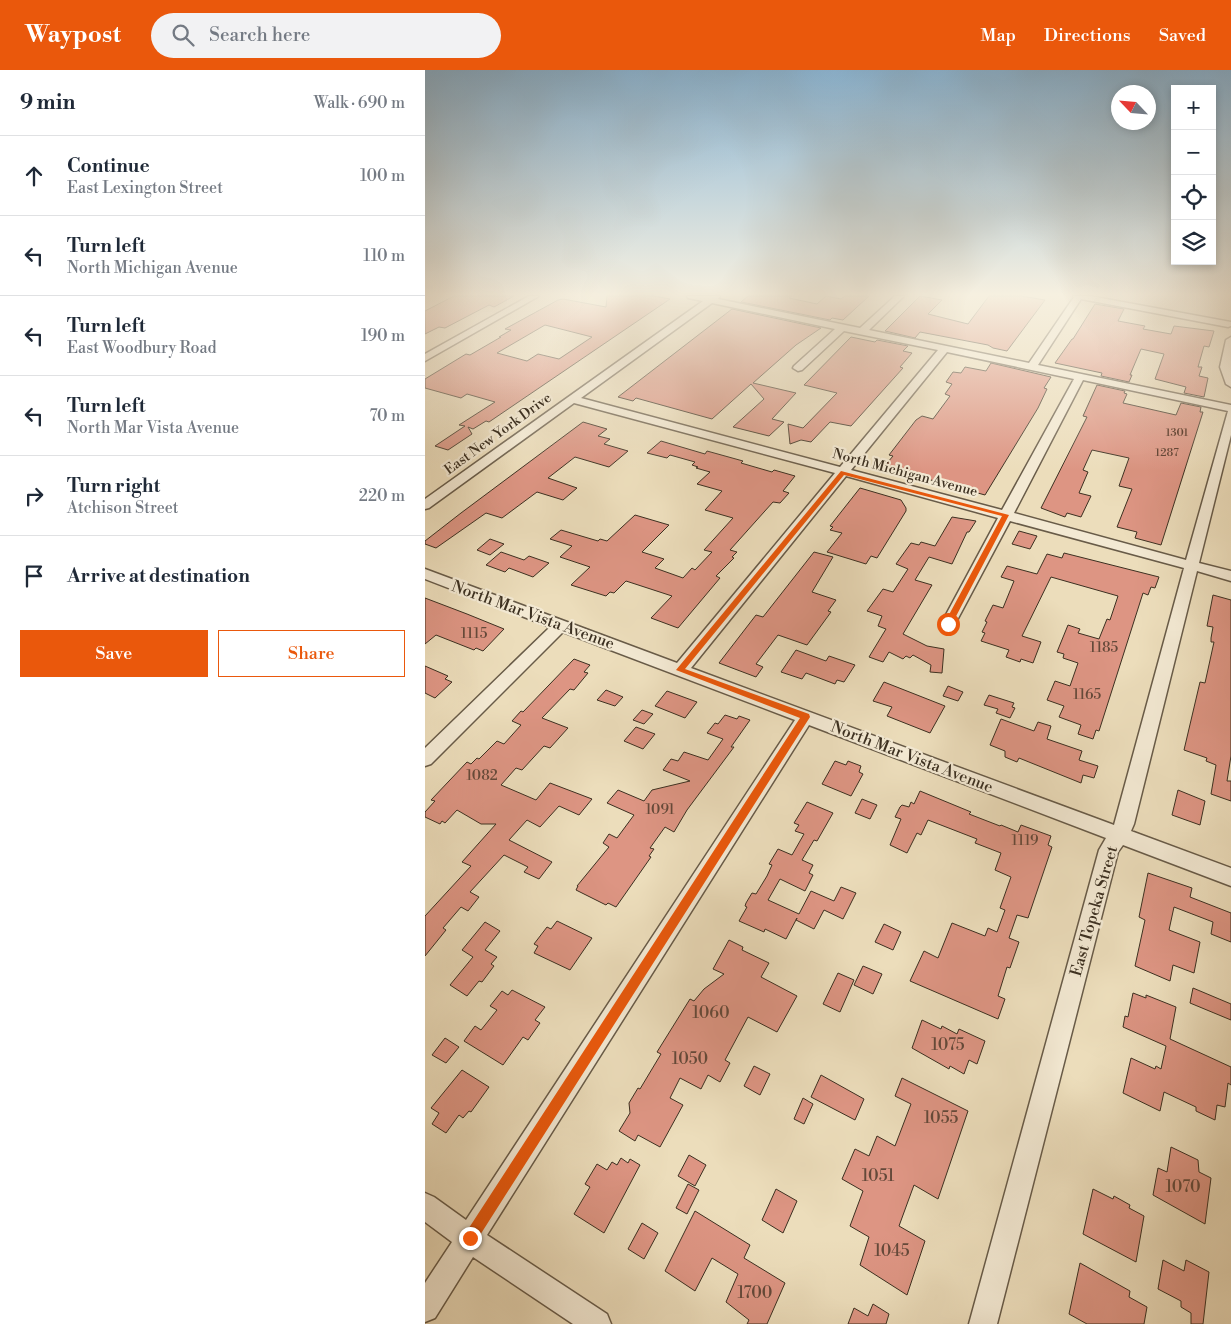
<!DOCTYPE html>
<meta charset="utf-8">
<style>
:root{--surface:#fff;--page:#f2f2f3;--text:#1f2937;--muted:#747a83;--line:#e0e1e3;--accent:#ea580c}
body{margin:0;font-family:"Libre Bodoni",serif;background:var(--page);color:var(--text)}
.controls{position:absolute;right:15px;top:15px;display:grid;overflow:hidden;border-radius:0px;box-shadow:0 2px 8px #0003}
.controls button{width:45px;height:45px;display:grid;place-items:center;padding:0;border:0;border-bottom:1px solid var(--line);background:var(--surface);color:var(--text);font:25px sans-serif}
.compass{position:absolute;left:686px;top:15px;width:45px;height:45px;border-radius:50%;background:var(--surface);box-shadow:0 2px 8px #0003;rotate:296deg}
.stop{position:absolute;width:15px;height:15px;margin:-11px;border:4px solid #ea580c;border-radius:50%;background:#fff}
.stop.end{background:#ea580c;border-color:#fff;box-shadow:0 1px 5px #0008}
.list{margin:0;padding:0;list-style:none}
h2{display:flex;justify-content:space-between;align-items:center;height:65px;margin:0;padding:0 20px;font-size:21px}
h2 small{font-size:16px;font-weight:400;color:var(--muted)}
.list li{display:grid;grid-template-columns:32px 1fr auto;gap:15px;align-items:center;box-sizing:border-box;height:80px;padding:0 20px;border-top:1px solid var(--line)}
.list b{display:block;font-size:19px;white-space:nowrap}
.list p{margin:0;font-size:16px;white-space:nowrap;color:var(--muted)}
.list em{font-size:16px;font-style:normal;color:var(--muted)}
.actions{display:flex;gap:10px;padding:15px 20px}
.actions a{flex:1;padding:11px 0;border:1px solid var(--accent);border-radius:0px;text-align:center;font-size:18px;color:var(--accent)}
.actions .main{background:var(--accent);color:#fff}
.icon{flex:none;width:28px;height:28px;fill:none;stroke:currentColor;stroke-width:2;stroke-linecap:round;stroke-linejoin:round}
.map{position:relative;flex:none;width:806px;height:1254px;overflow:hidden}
header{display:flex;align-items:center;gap:30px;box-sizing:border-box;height:70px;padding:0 25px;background:var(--accent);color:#fff}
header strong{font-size:24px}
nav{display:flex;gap:28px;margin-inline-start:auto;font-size:18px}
.search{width:350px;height:45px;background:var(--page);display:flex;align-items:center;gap:12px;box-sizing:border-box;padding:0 18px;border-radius:28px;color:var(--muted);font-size:19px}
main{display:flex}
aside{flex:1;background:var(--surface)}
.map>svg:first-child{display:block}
.building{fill:#dd9583;stroke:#3c3021;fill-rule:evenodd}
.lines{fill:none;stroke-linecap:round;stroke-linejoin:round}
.minor-casing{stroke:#685b48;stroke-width:3}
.minor{fill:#f3e9d3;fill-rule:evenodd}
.route{fill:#ea580c}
.labels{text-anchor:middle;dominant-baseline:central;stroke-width:4.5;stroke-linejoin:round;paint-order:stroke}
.far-number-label{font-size:11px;fill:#64493a}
.far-street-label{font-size:14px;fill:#3c3021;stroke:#f3e9d3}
.number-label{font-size:14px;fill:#64493a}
.street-label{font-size:16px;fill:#3c3021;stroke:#f3e9d3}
.near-number-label{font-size:16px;fill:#64493a}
</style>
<header>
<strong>Waypost</strong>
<div class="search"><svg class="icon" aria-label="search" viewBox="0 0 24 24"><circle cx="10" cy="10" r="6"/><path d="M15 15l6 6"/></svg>Search here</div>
<nav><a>Map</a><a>Directions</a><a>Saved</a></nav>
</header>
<main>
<aside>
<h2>9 min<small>Walk · 690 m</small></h2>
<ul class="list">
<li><svg class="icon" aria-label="ahead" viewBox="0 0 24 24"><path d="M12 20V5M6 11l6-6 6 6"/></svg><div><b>Continue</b><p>East Lexington Street</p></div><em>100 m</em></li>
<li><svg class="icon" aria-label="left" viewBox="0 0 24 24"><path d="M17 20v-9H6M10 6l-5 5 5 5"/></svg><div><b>Turn left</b><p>North Michigan Avenue</p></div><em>110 m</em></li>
<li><svg class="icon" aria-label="left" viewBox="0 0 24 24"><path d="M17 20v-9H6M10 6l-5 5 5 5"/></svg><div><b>Turn left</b><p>East Woodbury Road</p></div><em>190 m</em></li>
<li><svg class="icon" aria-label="left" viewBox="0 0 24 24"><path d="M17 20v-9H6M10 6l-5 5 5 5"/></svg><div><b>Turn left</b><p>North Mar Vista Avenue</p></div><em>70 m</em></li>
<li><svg class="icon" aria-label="right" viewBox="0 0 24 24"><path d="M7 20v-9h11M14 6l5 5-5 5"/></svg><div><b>Turn right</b><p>Atchison Street</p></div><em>220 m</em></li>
<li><svg class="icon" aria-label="arrive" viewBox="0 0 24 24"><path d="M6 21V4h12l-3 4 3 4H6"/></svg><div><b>Arrive at destination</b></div></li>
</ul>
<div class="actions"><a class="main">Save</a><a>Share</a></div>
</aside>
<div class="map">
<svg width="806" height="1254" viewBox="0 0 806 1254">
<rect width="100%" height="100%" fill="#ecddbb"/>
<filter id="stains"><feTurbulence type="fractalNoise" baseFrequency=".004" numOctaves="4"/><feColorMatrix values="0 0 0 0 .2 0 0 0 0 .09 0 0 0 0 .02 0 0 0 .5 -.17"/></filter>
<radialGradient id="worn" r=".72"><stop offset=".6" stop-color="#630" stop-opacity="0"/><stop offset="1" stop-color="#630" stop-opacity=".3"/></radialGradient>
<path class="building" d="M29 226H89L69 237 64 235 20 258 14 257 0 264V241Z
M182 226H229L245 229 64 352 61 351 48 359 43 357 47 364 23 380 10 376 40 356 34 355 70 332 42 324 36 328 0 318V309L41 284 45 285 76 267H74L86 260 80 259 133 230 138 229 181 237ZM120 255 167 267 134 289 113 284 102 291 72 283Z
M323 226H367L364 228 392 234 401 226 416 229 420 226H444L418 250 407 248 405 250 316 232Z
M495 226 517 230 503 244 543 254 564 226H596L620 230 582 281 568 278 563 275 495 262 490 268 460 261Z
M670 234 699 239 693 251 720 256 718 259 746 264 749 256 789 261 784 277 779 276 773 297H777L774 306 783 308 779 327 759 323 761 317 730 309 739 284 716 279 705 305H707L704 312 676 306 677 303 630 293 647 269H648Z
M307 239 396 258 371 275 328 313 371 323 347 349 359 352 344 366 308 357 339 329 326 314 287 349 211 328 208 331 193 327Z
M426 267 450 272 452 270 483 276 478 281 487 283 475 297 478 298 426 356 405 352 386 372 376 370 365 374 363 354 378 358 412 323 379 315Z
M566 293 626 307 619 318 622 319 613 338 560 425 495 407 497 404 474 399 471 403 457 399 468 386 464 385 491 350 497 346 508 349 525 326 520 324 527 314 521 312 528 302 536 303 540 297 561 301Z
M672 315 700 321 699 323 702 324 698 333 751 345 756 333 776 337 775 342H778L736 475 710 468 712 462 692 457 707 419 694 416 704 388 667 380 658 400 663 402 654 423 666 426 656 447 642 443 640 447 616 438 662 347 658 346Z
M158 352 182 359 173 366 185 369 179 374 203 381 184 397 150 387 123 408 152 418 138 430 112 422 77 448 61 443 11 478 0 474V471L36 443Z
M236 371 280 384 282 381 318 391 316 393 347 402 349 400 370 406 358 421 364 423 355 433 348 432 305 480 312 482 307 487 309 488 291 506 295 508 253 558 226 548 247 526 201 511 189 523 185 522 181 526 146 515 165 497 135 487 147 476 125 469 136 460 173 471 175 469 182 471 210 445 244 455 217 482 239 489 230 498 258 508 267 498 270 500 287 482 279 480 308 448 280 440 297 421 272 414 285 402 271 398 273 397 267 395 270 392 245 385 242 388 222 383Z
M435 418 476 430 481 438V441L452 488 446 486 441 494 402 482 417 463 405 460 408 457 405 456Z
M527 447 551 451 544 462H542L527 494 504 487 490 510 507 515 478 564 502 576 519 579 517 603 505 602 506 595 488 585 485 588 481 586 478 589 464 582 458 592 444 587 461 559 453 556 457 546 442 541 458 519 468 522 483 499 471 494 486 473 494 475 496 472 510 476Z
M594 461 612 466 605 479 587 474Z
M65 469 79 474 65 485 52 480Z
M76 482 99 490 104 486 124 493 108 507 84 498 80 502 61 495Z
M389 482 408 487 387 522 411 530 403 541 406 542 382 575 353 565 331 594 338 597 331 607 294 593 331 545 338 547Z
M639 483 734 507 730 518 726 517 723 525 718 523 674 661 671 660 668 669 653 664 656 655 634 647 639 636 622 630 630 611 645 616 653 593 638 588 639 584 632 582 643 555 655 559 653 563 674 569 682 549 685 550 693 526 626 507 597 566 616 572 608 593 596 589 595 592 581 587 584 580 556 571 560 563 557 562 562 552 560 551 568 535 578 538 589 511 576 507 582 496 612 504 622 484 637 488Z
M788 525 806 530V686L802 711H806V731L786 724 791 695 781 691 782 688 759 680 775 612 780 613 789 572H786V568L788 557 782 556Z
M0 528 42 544 79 559 58 581 51 578 49 580 11 565 0 574Z
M371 580 401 591 404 586 430 595 419 612 412 610 410 614 381 603 377 609 356 602Z
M149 589 165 595 159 602 163 603 149 620 145 619 117 648 143 658 125 678 119 676 97 700 91 698 76 715 111 730 125 713 167 729 154 745 134 736 115 757 102 750 84 770 127 792 114 809 99 802 103 797 79 785 45 822 54 827 43 841 36 837 18 858 21 860 0 886V846L46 796 37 792 71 754H56L32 740 20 753 17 751 15 754 0 747V742L10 731 6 730 42 692 46 694 52 688 54 689 72 671 79 674 96 655 87 651 96 641 98 642Z
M0 596 23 606 20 609 27 612 10 628 0 623Z
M459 612 520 636 505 663 462 646 467 637 448 631Z
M523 616 538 622 533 631 518 626Z
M181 620 198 627 190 636 172 630Z
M242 621 272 632 260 648 230 636Z
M564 625 589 633 587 637 590 638 585 648 571 643 573 639 559 635Z
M217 640 228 644 219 654 208 650Z
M300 645 312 649 314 646 325 650 306 677H309L262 740 249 762 240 757 225 778 229 779 224 786 226 787 191 837 183 833 181 835 151 820 153 816H152L184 777 178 773 184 764 192 768 209 745 182 733 193 720 219 731 227 720 265 711 238 700 246 689 253 691 259 682 283 690 298 669 282 663 290 653 293 654Z
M576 649 609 661 613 652 626 656 622 669 657 681 654 690 673 696 669 708 658 705 656 713 594 688 592 692 580 687V681L565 675Z
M211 657 230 664 218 679 199 671Z
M410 691 421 695 423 691 436 696 434 702 438 704 426 726 397 714Z
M753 720 780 731 775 755 747 745Z
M495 721 546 742 544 744 575 756 576 755 593 762 596 755 626 766 623 775 627 777 603 848 592 845 584 868 594 872 585 898 582 897 573 926 580 929 573 949 485 911 499 881 513 888 527 853 560 866 563 858 572 862 580 840 575 838 586 807 570 800 576 783 550 773 552 769 503 750 496 765 492 763 482 783 465 775 476 749 470 747 475 737 477 735 484 737 486 732 489 734Z
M437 729 452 735 445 749 430 743Z
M382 732 408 743 392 771 389 770 377 790 388 795 384 803 388 805 380 821 355 809 343 830 374 844 386 821 409 831 416 817 431 823 418 849 399 840 389 859 371 850 372 848 361 869 340 859 339 862 314 851 322 837 320 836 321 833 327 823 331 824 342 806 347 795 344 794 353 779 367 785 379 764 370 761 374 755 369 753Z
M723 803 767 818 765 827 806 843V872L786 864 788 852 749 837 744 860 775 872 769 903 748 895 745 911 710 896 720 850 714 847Z
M132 851 167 868 145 900 109 883 113 876 109 874 122 857 126 859Z
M60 852 75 861 60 880 72 887 66 894 69 896 57 912 54 911 42 926 25 915 48 887 37 880Z
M459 854 476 862 468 880 450 872Z
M304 870 318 877 317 880 344 893 336 907 372 926 352 962 323 947 300 990 305 993 295 1012 283 1005 276 1019 255 1008 245 1028 258 1035 235 1077 213 1065 210 1071 194 1061 205 1043 204 1033 213 1018 215 1019 236 984 232 982 265 929 269 931 279 919 299 904 288 899Z
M438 896 457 904 448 924 429 915Z
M413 903 429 910 415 942 398 934Z
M768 918 806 934V950L765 933Z
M87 920 120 937 110 950 115 953 103 970 98 967 78 995 39 971 50 956 56 960 72 940 65 936 77 921 83 925Z
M708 923 721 928V925L751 937 745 969 806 997V1015L803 1013 800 1037 792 1035 790 1050 771 1041V1037L739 1022 735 1041 698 1023 706 988 730 999 731 996 736 999 741 976 698 957 700 946 703 947Z
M497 950 516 959 517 956 532 964 534 959 560 971 552 994 544 990 539 1004 525 996 524 999 487 978Z
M20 968 34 977 21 993 7 985Z
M329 996 345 1004 335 1025 319 1016Z
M37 1000 64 1017 46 1042 44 1041 38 1048 34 1045 21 1063 7 1054 14 1043 6 1038Z
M396 1005 439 1029 430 1050 386 1027Z
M477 1008 543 1041 513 1129 489 1115 474 1156 500 1171 482 1225 435 1195 444 1167 425 1156 438 1121 417 1109 430 1079 444 1086 452 1066 470 1076 486 1034 470 1026Z
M378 1028 388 1034 379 1054 369 1049Z
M746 1077 773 1090 774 1102 786 1108 780 1154 728 1125 733 1098 742 1102Z
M264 1085 281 1095 270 1116 253 1106Z
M196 1088 203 1093 205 1089 215 1095 179 1163 149 1144 165 1117 160 1114 172 1094 182 1100 187 1092 192 1095Z
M263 1114 274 1120 262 1144 251 1138Z
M351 1119 372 1131 358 1163 337 1150Z
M668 1119 688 1129 689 1126 705 1135 704 1138 719 1146 711 1192 658 1164Z
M270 1141 325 1175 319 1188 360 1213 342 1254H322L324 1250 301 1232 313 1204 287 1188 270 1221 240 1201Z
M217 1153 233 1163 219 1189 203 1179Z
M738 1190 759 1201 761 1190 784 1202 778 1254H766V1243L756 1237V1231L733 1219Z
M655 1193 705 1221 704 1227 722 1237 719 1254H662L644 1244Z
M448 1234 464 1244 461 1254H423L429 1238 443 1246Z"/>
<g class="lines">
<g class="minor-casing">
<path id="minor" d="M104 226H114L0 291V284Z
M262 226H295L293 229 435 258 470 226H479L444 260 604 293 649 227 648 226H665L806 252V256L803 257 656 229 613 295 806 335V365L774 493 806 501V511L772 501 709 754 706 761 806 798V816L698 775 693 782 572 1254H544L674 780 681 768 384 655 62 1165 182 1244 186 1254H148L48 1187 10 1248 0 1252V1213L27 1172 0 1152V1123L9 1127 41 1150 370 650 138 562 6 694 0 696V678L125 557 0 509V499L252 593 410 403 149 333 4 438 0 439V429L278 231 263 228ZM287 233 410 259 369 296 368 298 373 301 377 300 419 261 513 280 415 397 156 328ZM522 282 649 309 577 440 426 400ZM658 310 803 341 761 490 589 443ZM421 406 573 448 516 554 518 558 523 559 528 558 530 554 585 451 759 498 689 755 266 598Z
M806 267V317L801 314 795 297 801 270Z"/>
</g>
<use href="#minor" class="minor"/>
</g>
<linearGradient id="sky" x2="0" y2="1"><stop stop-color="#8ab6d6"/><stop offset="0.56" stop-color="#f6f0e0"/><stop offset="1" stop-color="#f6f0e0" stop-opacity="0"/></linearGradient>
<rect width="806" height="401" fill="url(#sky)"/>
<path class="route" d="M416 401 584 445 527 554 523 557 519 554 577 446 419 405 260 599 384 644 385 647 50 1173 45 1175 40 1173 39 1168 40 1164 375 648 251 600Z"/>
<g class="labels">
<g class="far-number-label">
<text x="752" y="363">1301</text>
<text x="742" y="383">1287</text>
</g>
<g class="far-street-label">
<text transform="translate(73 364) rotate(-36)">East New York Drive</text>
<text transform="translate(480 403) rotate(15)">North Michigan Avenue</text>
</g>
<g class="number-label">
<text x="49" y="564">1115</text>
<text x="679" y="578">1185</text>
<text x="662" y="625">1165</text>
<text x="57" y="706">1082</text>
<text x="235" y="740">1091</text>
<text x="600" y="771">1119</text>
</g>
<g class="street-label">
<text transform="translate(108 545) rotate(20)">North Mar Vista Avenue</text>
<text transform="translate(487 687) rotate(21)">North Mar Vista Avenue</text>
<text transform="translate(669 841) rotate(-74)">East Topeka Street</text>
</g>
<g class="near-number-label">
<text x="286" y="943">1060</text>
<text x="523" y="975">1075</text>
<text x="265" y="989">1050</text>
<text x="516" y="1048">1055</text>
<text x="453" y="1106">1051</text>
<text x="758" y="1117">1070</text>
<text x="467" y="1181">1045</text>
<text x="330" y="1223">1700</text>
</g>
</g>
<rect width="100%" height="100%" filter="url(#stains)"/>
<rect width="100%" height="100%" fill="url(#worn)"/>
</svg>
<div class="controls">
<button>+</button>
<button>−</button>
<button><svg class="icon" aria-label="locate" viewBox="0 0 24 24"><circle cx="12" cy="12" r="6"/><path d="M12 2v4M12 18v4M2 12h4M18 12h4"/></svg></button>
<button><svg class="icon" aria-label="layers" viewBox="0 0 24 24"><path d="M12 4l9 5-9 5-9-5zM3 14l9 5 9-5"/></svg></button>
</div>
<svg class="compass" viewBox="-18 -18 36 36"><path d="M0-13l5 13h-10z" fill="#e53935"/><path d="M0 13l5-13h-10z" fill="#747a83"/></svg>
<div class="stop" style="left:523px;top:554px"></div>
<div class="stop end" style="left:45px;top:1168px"></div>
</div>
</main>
